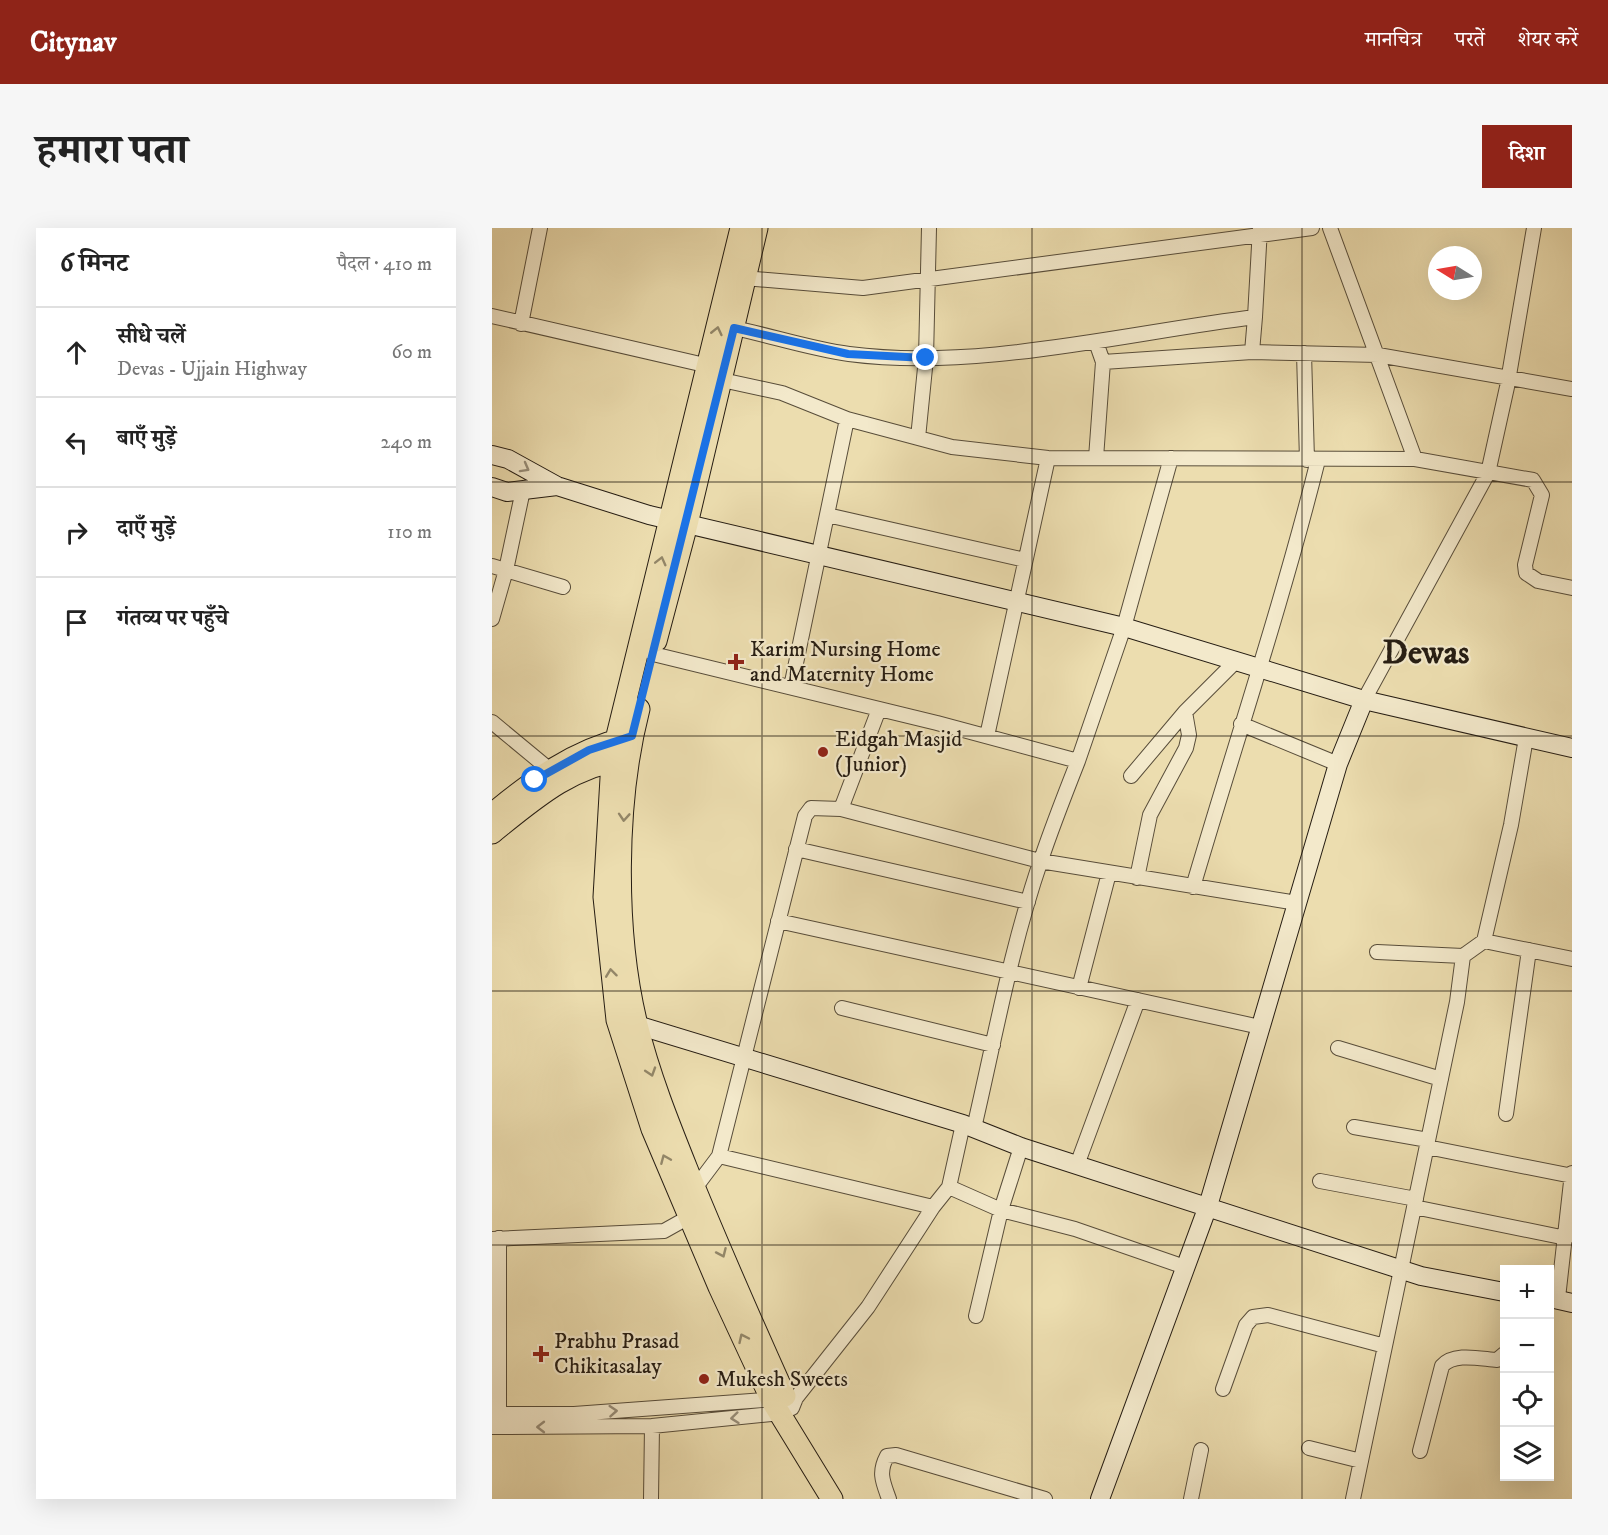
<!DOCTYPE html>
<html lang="hi">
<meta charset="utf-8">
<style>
:root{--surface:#fff;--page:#f6f6f6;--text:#222;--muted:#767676;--line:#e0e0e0;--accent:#8f2418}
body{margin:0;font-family:"IM FELL DW Pica","Noto Serif Devanagari",serif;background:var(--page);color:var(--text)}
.controls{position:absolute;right:18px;bottom:18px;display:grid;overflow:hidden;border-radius:0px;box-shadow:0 6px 24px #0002}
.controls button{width:54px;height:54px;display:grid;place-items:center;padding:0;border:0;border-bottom:2px solid var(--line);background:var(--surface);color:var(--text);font:30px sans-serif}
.compass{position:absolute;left:936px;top:18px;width:54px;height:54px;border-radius:50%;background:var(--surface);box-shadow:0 6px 24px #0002;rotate:281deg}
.stop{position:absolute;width:18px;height:18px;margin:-14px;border:4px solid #1a73e8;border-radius:50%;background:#fff}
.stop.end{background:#1a73e8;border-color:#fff;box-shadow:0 2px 6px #0008}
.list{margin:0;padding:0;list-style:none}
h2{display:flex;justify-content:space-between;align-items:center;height:78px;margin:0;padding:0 24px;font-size:26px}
h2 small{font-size:20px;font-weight:400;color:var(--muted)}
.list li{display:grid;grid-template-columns:39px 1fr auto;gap:18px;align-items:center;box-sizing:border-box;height:90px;padding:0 24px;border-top:2px solid var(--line)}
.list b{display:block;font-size:22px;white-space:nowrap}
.list p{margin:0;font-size:20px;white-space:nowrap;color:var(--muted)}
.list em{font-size:20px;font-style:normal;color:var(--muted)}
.icon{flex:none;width:33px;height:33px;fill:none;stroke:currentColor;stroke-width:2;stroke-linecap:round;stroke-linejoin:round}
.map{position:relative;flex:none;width:1080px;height:1271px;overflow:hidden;border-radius:0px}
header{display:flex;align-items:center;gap:36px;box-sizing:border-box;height:84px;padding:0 30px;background:var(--accent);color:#fff}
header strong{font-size:28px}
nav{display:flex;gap:33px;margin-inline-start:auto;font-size:21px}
.intro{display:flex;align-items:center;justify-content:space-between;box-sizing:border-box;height:144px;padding:0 36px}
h1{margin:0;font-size:42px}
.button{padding:15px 27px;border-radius:0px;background:var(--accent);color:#fff;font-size:21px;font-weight:700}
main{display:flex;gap:36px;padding:0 36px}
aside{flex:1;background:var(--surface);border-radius:0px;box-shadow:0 6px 24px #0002}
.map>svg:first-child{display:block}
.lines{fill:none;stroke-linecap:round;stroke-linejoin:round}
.street-casing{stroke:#584d3a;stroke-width:16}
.secondary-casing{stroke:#261d13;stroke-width:20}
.primary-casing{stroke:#261d13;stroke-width:23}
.street{stroke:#f3e9cb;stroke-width:14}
.secondary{stroke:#f3e9cb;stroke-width:18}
.primary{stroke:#ecddaf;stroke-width:21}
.oneway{stroke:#938769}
.oneway2{stroke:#978d78}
.route{stroke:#1a73e8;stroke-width:8}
.grid{fill:none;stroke:#261d13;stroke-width:1.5;stroke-opacity:0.55}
.poi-dot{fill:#8f2418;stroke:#f3e9cb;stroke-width:2}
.labels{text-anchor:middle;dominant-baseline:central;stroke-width:4.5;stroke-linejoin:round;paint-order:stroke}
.poi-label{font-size:22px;fill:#261d13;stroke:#f3e9cb;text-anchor:start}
.town-label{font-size:34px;font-weight:bold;fill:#261d13;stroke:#f3e9cb}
</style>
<header>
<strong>Citynav</strong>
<nav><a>मानचित्र</a><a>परतें</a><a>शेयर करें</a></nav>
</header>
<div class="intro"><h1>हमारा पता</h1><a class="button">दिशा</a></div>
<main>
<aside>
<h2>6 मिनट<small>पैदल · 410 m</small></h2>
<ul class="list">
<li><svg class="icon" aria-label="ahead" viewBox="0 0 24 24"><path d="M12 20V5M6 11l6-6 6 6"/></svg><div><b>सीधे चलें</b><p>Devas - Ujjain Highway</p></div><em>60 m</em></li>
<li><svg class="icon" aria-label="left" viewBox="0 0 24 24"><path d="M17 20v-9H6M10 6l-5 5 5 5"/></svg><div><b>बाएँ मुड़ें</b></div><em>240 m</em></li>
<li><svg class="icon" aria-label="right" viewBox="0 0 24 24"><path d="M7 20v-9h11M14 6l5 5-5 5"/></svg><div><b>दाएँ मुड़ें</b></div><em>110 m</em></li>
<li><svg class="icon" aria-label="arrive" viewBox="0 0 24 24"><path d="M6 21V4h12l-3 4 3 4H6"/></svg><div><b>गंतव्य पर पहुँचे</b></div></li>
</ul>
</aside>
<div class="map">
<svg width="1080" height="1271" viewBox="0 0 1080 1271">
<rect width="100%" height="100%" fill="#ecddaf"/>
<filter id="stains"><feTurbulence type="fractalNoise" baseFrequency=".00333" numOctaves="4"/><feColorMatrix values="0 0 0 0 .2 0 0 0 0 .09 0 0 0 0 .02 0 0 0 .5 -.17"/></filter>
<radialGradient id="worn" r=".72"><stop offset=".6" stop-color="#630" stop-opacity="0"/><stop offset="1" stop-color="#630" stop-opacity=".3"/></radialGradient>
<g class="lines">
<g class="street-casing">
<path id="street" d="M838 0 923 231
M252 50 371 60 820 0
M0 88 217 138
M763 89 760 124 886 127 1080 161
M29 96 48 0
M242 100C280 108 319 121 357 126 487 143 633 105 763 89L768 0
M604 114 611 134 760 124
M812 125 815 232
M230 152 290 165 355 191 460 219 556 230 923 231 1041 252 1050 267 1033 337 1034 345 1046 353 1080 360
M426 210 434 130 437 0
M604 230 611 134
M335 287 533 332
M0 338 71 359
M0 391 14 342 31 262
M161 426 445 495 586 533 632 399 679 230
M299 459 355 191
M872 472 996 245 1015 159 1042 0
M0 494 58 542
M749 496 846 536
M495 508 556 230
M639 548 693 484 743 434
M349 581 548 633 805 675
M304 621 536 674
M645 650 658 587 694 520 697 507 693 484
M701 659C743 516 790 376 826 232
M286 693 768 799
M992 713 1019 597 1034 510
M971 728 992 713 1080 731
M587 760 617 645
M350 780 501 817
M846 820 949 851
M1014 886 1037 722
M862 899 936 912
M482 900C503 810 519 719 549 632 560 599 573 566 586 533
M935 919 1080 948
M227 928 441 979
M585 937 646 772
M828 953 924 971
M457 959 509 982 583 1001 693 1039
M203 960 227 928 313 588 319 580 349 581 387 481
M922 979 1074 1010
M0 1011 172 1003 197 989
M1066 1070 1080 945
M484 1088 509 982 529 919
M731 1161 754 1097 761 1089 776 1087 893 1118
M0 1186H82L285 1171
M7 1186V1010
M0 1199 160 1198 289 1185 300 1180 304 1170 376 1079 441 979 457 959 471 896
M817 1220 869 1233
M928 1223 950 1138C962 1124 989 1131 1005 1132L1012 1126
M159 1271 160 1198
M397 1271C391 1254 386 1245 395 1228L404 1227 553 1271
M699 1271 709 1222
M861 1271 965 774 971 728 885 724"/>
</g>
<g class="secondary-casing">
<path id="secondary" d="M0 227 16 231 65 258 157 287 632 399 872 472 1080 520
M0 259 15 264 65 258
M135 794 471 896 529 919 929 1048 1012 1064
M1058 1070 1080 1075
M608 1271 716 978 846 536 872 472"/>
</g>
<g class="primary-casing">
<path id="primary" d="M249 0 124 512 120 533 112 669 125 792 160 901 227 1059 280 1173 340 1271
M164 413 195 296 265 0
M147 481C123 574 122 703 145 797 158 850 179 901 199 951 229 1024 261 1097 293 1168
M0 586C40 553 82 522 134 510
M0 605C41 572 79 538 133 531"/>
</g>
<use href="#street" class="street"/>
<use href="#secondary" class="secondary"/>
<use href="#primary" class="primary"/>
</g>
<defs><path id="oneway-chevron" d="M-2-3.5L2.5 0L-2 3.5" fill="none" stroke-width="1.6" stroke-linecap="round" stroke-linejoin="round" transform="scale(1.5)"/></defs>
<g class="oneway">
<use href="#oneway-chevron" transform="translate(225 103) rotate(-77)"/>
<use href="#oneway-chevron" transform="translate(169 333) rotate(-76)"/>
<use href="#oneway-chevron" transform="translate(132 589) rotate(94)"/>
<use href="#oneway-chevron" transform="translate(119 745) rotate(-97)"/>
<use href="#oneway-chevron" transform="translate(159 844) rotate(72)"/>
<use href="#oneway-chevron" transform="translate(173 931) rotate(-113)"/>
<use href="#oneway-chevron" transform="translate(230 1025) rotate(66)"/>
<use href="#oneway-chevron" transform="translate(251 1110) rotate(-115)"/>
</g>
<g class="oneway2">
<use href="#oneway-chevron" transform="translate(33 240) rotate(29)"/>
<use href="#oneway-chevron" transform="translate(121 1183) rotate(-4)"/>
<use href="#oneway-chevron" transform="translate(243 1190) rotate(174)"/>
<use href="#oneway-chevron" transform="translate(49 1199) rotate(-180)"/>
</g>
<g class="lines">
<path class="route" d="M43 552 97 522 140 508 242 100 356 126 434 130"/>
</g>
<path class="grid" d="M270 0V1271M540 0V1271M810 0V1271M0 254H1080M0 508H1080M0 763H1080M0 1017H1080"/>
<g class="poi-dot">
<path d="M241 425h6v6h6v6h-6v6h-6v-6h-6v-6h6z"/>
<circle cx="331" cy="524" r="6"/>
<path d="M46 1117h6v6h6v6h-6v6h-6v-6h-6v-6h6z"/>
<circle cx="212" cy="1151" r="6"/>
</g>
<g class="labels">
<g class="poi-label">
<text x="258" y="421">Karim Nursing Home<tspan x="258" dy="25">and Maternity Home</tspan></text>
<text x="343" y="511">Eidgah Masjid<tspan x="343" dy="25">(Junior)</tspan></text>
<text x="62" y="1113">Prabhu Prasad<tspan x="62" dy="25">Chikitasalay</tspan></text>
<text x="224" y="1151">Mukesh Sweets</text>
</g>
<g class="town-label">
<text x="934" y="425">Dewas</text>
</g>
</g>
<rect width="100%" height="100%" filter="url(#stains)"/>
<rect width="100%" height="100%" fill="url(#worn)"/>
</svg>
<div class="controls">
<button>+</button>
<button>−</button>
<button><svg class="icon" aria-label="locate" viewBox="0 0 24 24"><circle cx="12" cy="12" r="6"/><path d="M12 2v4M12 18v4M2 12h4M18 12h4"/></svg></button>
<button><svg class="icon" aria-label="layers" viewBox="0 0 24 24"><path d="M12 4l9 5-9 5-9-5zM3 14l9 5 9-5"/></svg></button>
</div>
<svg class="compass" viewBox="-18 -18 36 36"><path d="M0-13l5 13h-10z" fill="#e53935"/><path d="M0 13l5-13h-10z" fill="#767676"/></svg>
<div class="stop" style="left:43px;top:552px"></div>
<div class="stop end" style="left:434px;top:130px"></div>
</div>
</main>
